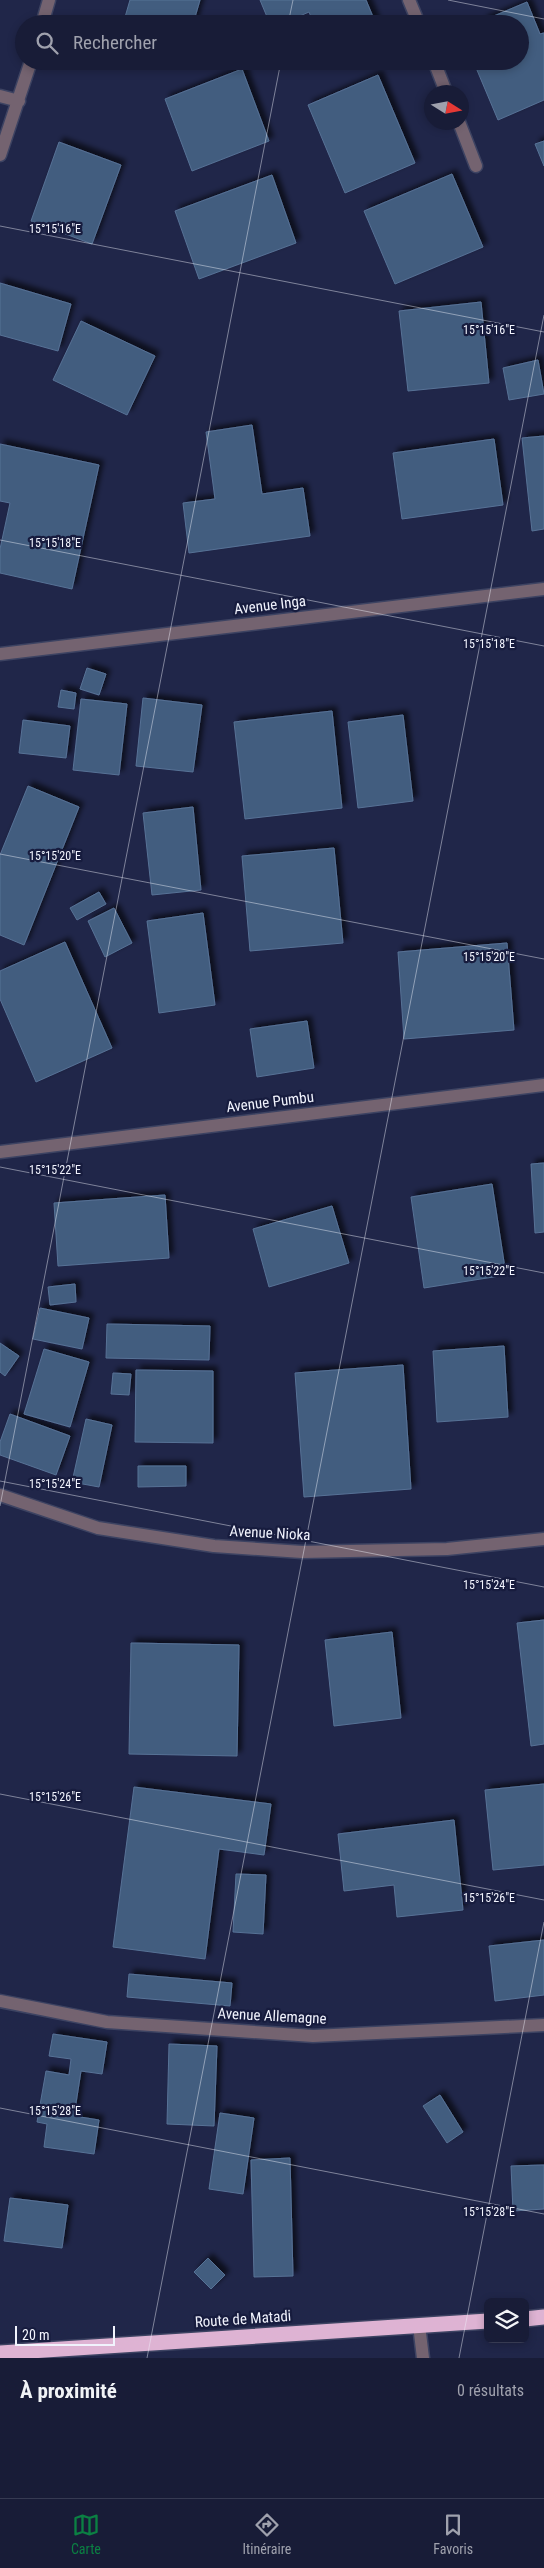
<!DOCTYPE html>
<html lang="fr">
<meta charset="utf-8">
<style>
:root{--surface:#181c37;--page:#21253f;--text:#f1f3f6;--muted:#9fa1ad;--line:#363a52;--accent:#0b8043}
body{margin:0;font-family:"Roboto Condensed",sans-serif;background:var(--page);color:var(--text)}
.controls{position:absolute;right:15px;bottom:15px;display:grid;overflow:hidden;border-radius:8px;box-shadow:0 2px 8px #0003}
.controls button{width:45px;height:45px;display:grid;place-items:center;padding:0;border:0;border-bottom:1px solid var(--line);background:var(--surface);color:var(--text);font:25px sans-serif}
.compass{position:absolute;left:424px;top:85px;width:45px;height:45px;border-radius:50%;background:var(--surface);box-shadow:0 2px 8px #0003;rotate:101deg}
.scale{position:absolute;left:15px;bottom:12px;width:100px;box-sizing:border-box;padding-left:5px;border:2px solid #f1f3fd;border-top:0;font-size:14px;line-height:18px;white-space:nowrap;color:#f1f3fd;-webkit-text-stroke:4px #171c3e;paint-order:stroke}
.list{margin:0;padding:0;list-style:none}
h2{display:flex;justify-content:space-between;align-items:center;height:65px;margin:0;padding:0 20px;font-size:21px}
h2 small{font-size:16px;font-weight:400;color:var(--muted)}
.icon{flex:none;width:28px;height:28px;fill:none;stroke:currentColor;stroke-width:2;stroke-linecap:round;stroke-linejoin:round}
.map{position:relative;flex:none;width:544px;height:2358px;overflow:hidden}
.search{position:absolute;background:var(--surface);box-shadow:0 2px 8px #0003;left:15px;right:15px;top:15px;height:55px;display:flex;align-items:center;gap:12px;box-sizing:border-box;padding:0 18px;border-radius:28px;color:var(--muted);font-size:19px}
.sheet{height:140px;background:var(--surface)}
nav{display:flex;justify-content:space-around;align-items:center;box-sizing:border-box;height:70px;border-top:1px solid var(--line);background:var(--surface);font-size:14px;color:var(--muted)}
nav a{display:grid;justify-items:center;gap:2px}
nav .on{color:var(--accent)}
.map>svg:first-child{display:block}
.building{fill:#425d7f;stroke:#577296;filter:url(#shadow)}
.lines{fill:none;stroke-linecap:round;stroke-linejoin:round}
.street-casing{stroke:#3d4362;stroke-width:15}
.highway-casing{stroke:#3d4362;stroke-width:18}
.street{stroke:#746370;stroke-width:12}
.highway{stroke:#deb3d3;stroke-width:15}
.ticks{fill:none;stroke:#f1f3fd;stroke-width:1;stroke-opacity:0.45}
.labels{text-anchor:middle;dominant-baseline:central;stroke-width:4.5;stroke-linejoin:round;paint-order:stroke}
.street-label{font-size:15px;fill:#f1f3fd;stroke:#171c3e}
.ticks-label{font-size:12px;text-anchor:middle;fill:#f1f3fd;stroke:#171c3e;stroke-width:4.5;stroke-linejoin:round;paint-order:stroke}
</style>
<div class="map">
<svg width="544" height="2358" viewBox="0 0 544 2358">
<defs>
<filter id="shadow"><feDropShadow dx="4.5" dy="-4.5" stdDeviation="2.5" flood-color="#0009"/></filter>
</defs>
<rect width="100%" height="100%" fill="#202649"/>
<path class="building" d="M130 0H200L193 24H123Z
M260 0H366L376 24H314L309 12 281 24H270Z
M527 2 540 34 544 33V100L498 120 474 63 520 61V24H484L482 21Z
M242 69 269 141 192 171 165 99Z
M378 75 415 163 345 193 308 105Z
M544 141V166L535 144Z
M59 142 121 165 92 244 31 221Z
M452 174 483 247 395 284 364 211Z
M272 175 296 243 199 279 175 211Z
M0 283 71 304 58 351 0 335Z
M481 302 489 383 408 391 399 311Z
M81 321 155 356 127 415 53 380Z
M538 360 544 394 509 400 503 368Z
M252 425 262 494 303 488 310 536 189 553 183 503 215 499 206 432Z
M544 436V529L532 531 522 438Z
M494 439 503 505 402 519 393 453Z
M0 444 99 465 72 589 0 573V549L10 503 0 501Z
M87 668 106 674 99 695 80 689Z
M61 690 76 693 74 709 58 707Z
M143 698 202 705 193 772 136 766Z
M81 699 127 704 119 775 73 770Z
M332 711 342 808 245 819 234 722Z
M403 715 413 801 358 808 348 722Z
M23 720 70 726 66 758 19 753Z
M28 786 79 807 24 945 0 935V855Z
M193 807 201 890 152 895 143 813Z
M334 848 343 943 250 951 242 856Z
M99 892 106 904 77 920 70 908Z
M114 908 132 943 105 957 88 921Z
M203 913 215 1005 159 1013 147 921Z
M65 942 112 1048 36 1082 0 999V971Z
M507 943 514 1030 404 1039 398 952Z
M307 1021 314 1068 257 1077 250 1029Z
M544 1163V1232L535 1233 531 1164Z
M492 1184 506 1275 424 1288 411 1197Z
M165 1195 169 1258 58 1266 54 1203Z
M332 1206 349 1263 269 1287 253 1229Z
M75 1284 76 1302 50 1305 48 1287Z
M40 1308 89 1318 82 1349 33 1339Z
M107 1324 210 1326 209 1360 106 1358Z
M0 1343 19 1356 5 1376 0 1372Z
M504 1346 508 1417 437 1422 433 1351Z
M44 1349 89 1362 70 1427 24 1414Z
M403 1365 411 1489 304 1497 295 1373Z
M136 1370 213 1371V1443L135 1442Z
M113 1373 131 1374 129 1395 111 1394Z
M10 1414 70 1436 56 1475 0 1455V1442Z
M86 1419 112 1425 99 1487 72 1482Z
M138 1466H186V1486L138 1487Z
M544 1620V1744L531 1746 517 1623Z
M392 1632 401 1718 334 1726 325 1640Z
M131 1643 239 1645 237 1756 129 1754Z
M544 1784V1865L493 1870 485 1790Z
M134 1787 271 1804 264 1855 219 1849 205 1959 113 1947Z
M454 1820 463 1910 397 1917 394 1885 344 1891 338 1834Z
M236 1874 266 1875 263 1934 233 1932Z
M544 1940V1995L495 2001 489 1946Z
M129 1974 232 1983 230 2006 127 1997Z
M53 2034 107 2042 102 2074 81 2071 74 2116 99 2120 94 2154 44 2147 47 2124 37 2122 46 2071 69 2075 71 2059 49 2056Z
M169 2044 217 2046 214 2126 167 2124Z
M440 2095 463 2132 447 2143 423 2106Z
M220 2113 254 2118 243 2194 209 2189Z
M290 2158 293 2276 254 2277 251 2160Z
M544 2165V2209L513 2211 511 2166Z
M10 2198 68 2205 62 2248 4 2241Z
M208 2258 225 2275 211 2289 194 2272Z"/>
<g class="lines">
<g class="street-casing">
<path id="street" d="M409 0 419 24
M42 24 49 0
M434 61 446 92
M0 96 19 101
M459 122 476 166
M0 155 31 61
M0 654 544 589
M0 1152 544 1085
M0 1495 98 1528 214 1546 302 1552 447 1549 544 1539
M0 2001 107 2022 313 2036 544 2025
M419 2325 423 2358"/>
</g>
<g class="highway-casing">
<path id="highway" d="M525 2319 544 2317
M0 2353 488 2321"/>
</g>
<use href="#street" class="street"/>
<use href="#highway" class="highway"/>
</g>
<path class="ticks" d="M448 0 544 19M288 24 293 0M0 226 544 332M0 540 544 646M0 854 544 959M0 1167 544 1273M0 1481 544 1587M0 1506 281 61M0 1794 544 1900M0 2108 544 2214M147 2358 544 315M459 2358 544 1922"/>
<g class="labels">
<g class="street-label">
<text transform="translate(270 605) rotate(-7)">Avenue Inga</text>
<text transform="translate(270 1102) rotate(-7)">Avenue Pumbu</text>
<text transform="translate(270 1533) rotate(3)">Avenue Nioka</text>
<text transform="translate(272 2016) rotate(3)">Avenue Allemagne</text>
<text transform="translate(243 2319) rotate(-4)">Route de Matadi</text>
</g>
</g>
<g class="ticks-label">
<text x="55" y="233">15°15'16"E</text>
<text x="489" y="334">15°15'16"E</text>
<text x="55" y="547">15°15'18"E</text>
<text x="489" y="648">15°15'18"E</text>
<text x="55" y="860">15°15'20"E</text>
<text x="489" y="961">15°15'20"E</text>
<text x="55" y="1174">15°15'22"E</text>
<text x="489" y="1275">15°15'22"E</text>
<text x="55" y="1488">15°15'24"E</text>
<text x="489" y="1589">15°15'24"E</text>
<text x="55" y="1801">15°15'26"E</text>
<text x="489" y="1902">15°15'26"E</text>
<text x="55" y="2115">15°15'28"E</text>
<text x="489" y="2216">15°15'28"E</text>
</g>
</svg>
<div class="controls">
<button><svg class="icon" aria-label="layers" viewBox="0 0 24 24"><path d="M12 4l9 5-9 5-9-5zM3 14l9 5 9-5"/></svg></button>
</div>
<svg class="compass" viewBox="-18 -18 36 36"><path d="M0-13l5 13h-10z" fill="#e53935"/><path d="M0 13l5-13h-10z" fill="#9fa1ad"/></svg>
<div class="scale">20 m</div>
<div class="search"><svg class="icon" aria-label="search" viewBox="0 0 24 24"><circle cx="10" cy="10" r="6"/><path d="M15 15l6 6"/></svg>Rechercher</div>
</div>
<section class="sheet">
<h2>À proximité<small>0 résultats</small></h2>
<ul class="list">
</ul>
</section>
<nav>
<a class="on"><svg class="icon" aria-label="map" viewBox="0 0 24 24"><path d="M3 6l6-2 6 2 6-2v14l-6 2-6-2-6 2zM9 4v14M15 6v14"/></svg>Carte</a>
<a><svg class="icon" aria-label="directions" viewBox="0 0 24 24"><path d="M12 3l9 9-9 9-9-9zM9 14v-3h6M13 9l2 2-2 2"/></svg>Itinéraire</a>
<a><svg class="icon" aria-label="saved" viewBox="0 0 24 24"><path d="M7 4h10v16l-5-4-5 4z"/></svg>Favoris</a>
</nav>
